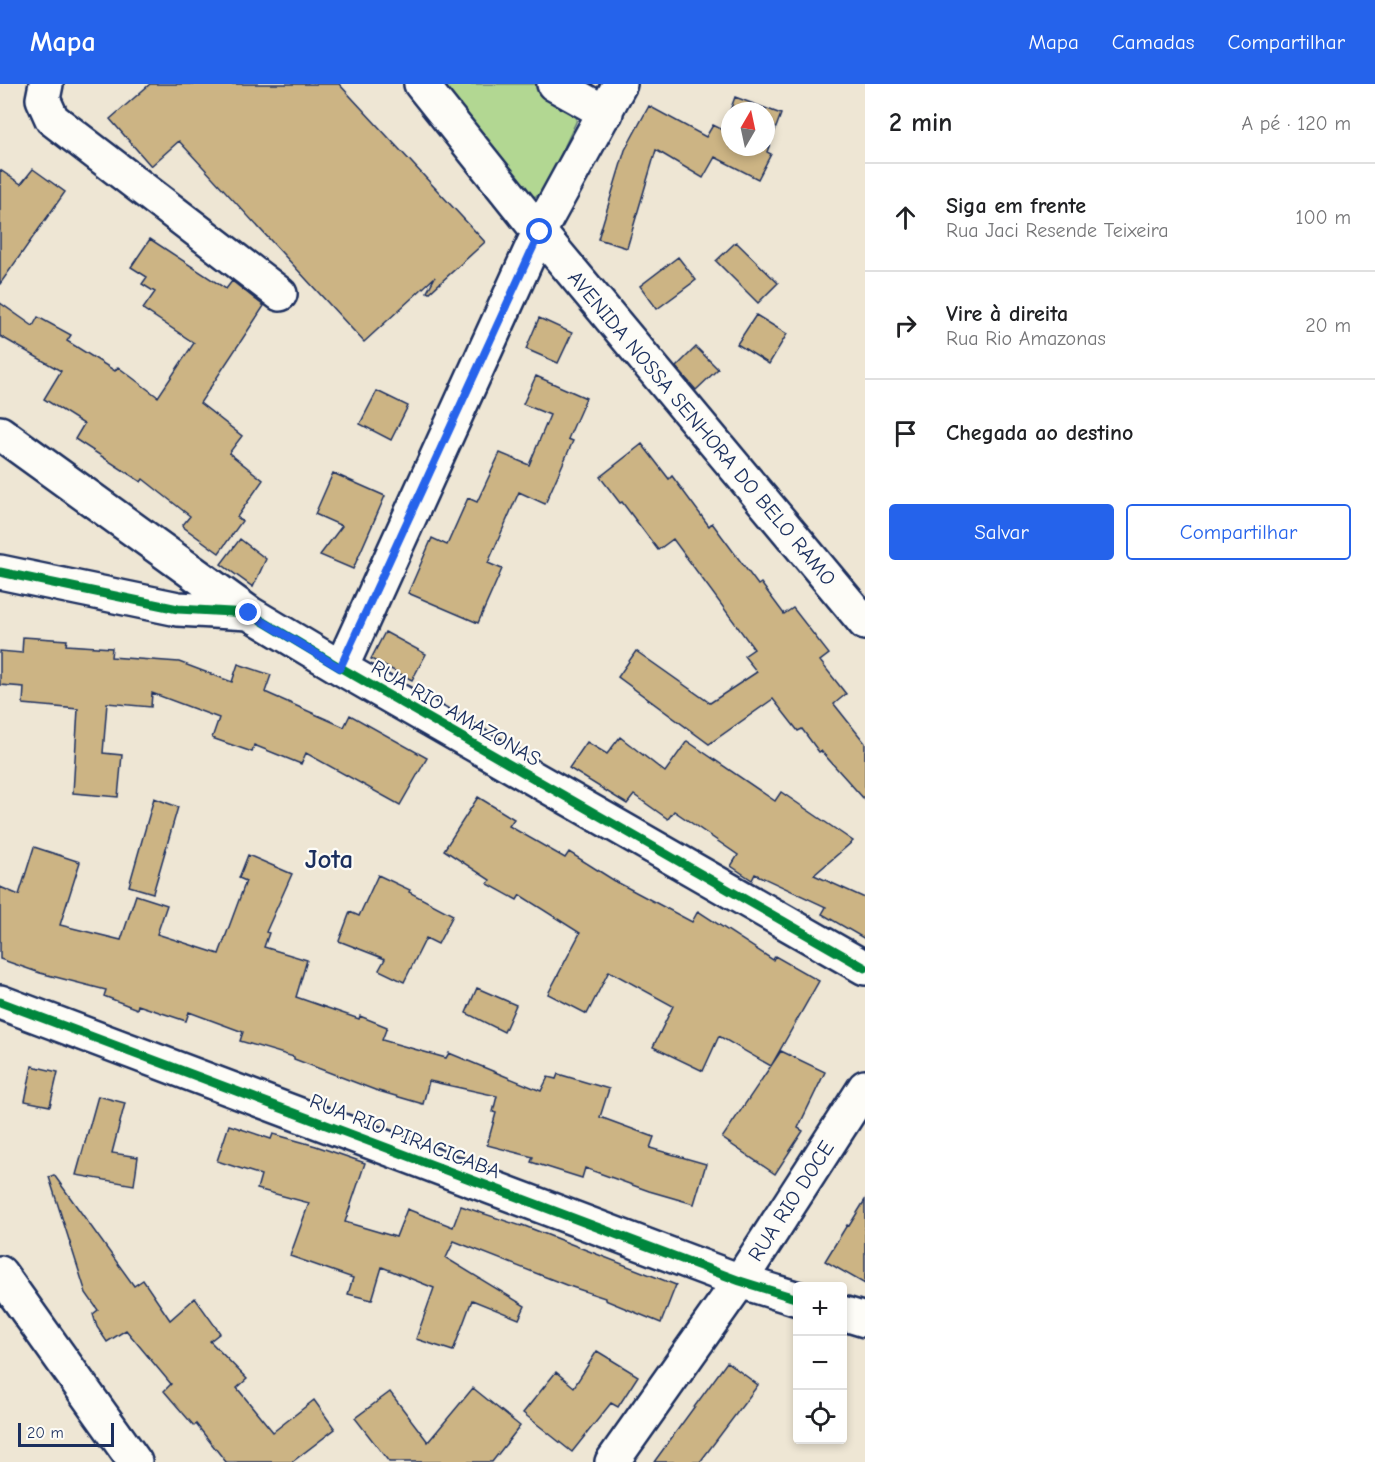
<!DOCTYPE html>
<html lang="pt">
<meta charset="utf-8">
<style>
:root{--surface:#fff;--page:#f6f6f6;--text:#202124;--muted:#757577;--line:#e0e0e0;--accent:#2563eb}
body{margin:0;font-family:"Comic Neue",sans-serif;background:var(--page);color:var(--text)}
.controls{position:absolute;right:18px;bottom:18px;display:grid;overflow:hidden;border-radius:6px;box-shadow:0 3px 9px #0003}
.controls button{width:54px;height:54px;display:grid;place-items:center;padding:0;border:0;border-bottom:2px solid var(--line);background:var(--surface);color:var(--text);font:30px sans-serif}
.compass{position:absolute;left:721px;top:18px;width:54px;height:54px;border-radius:50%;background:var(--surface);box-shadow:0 3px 9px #0003;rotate:9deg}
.scale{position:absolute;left:18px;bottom:15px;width:96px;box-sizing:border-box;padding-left:6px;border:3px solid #1b2f5e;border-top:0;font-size:16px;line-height:21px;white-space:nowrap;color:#1b2f5e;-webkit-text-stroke:4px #fdfcf7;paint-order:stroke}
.stop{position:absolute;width:18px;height:18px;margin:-14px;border:4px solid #2563eb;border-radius:50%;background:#fff}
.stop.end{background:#2563eb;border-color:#fff;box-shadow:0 2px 6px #0008}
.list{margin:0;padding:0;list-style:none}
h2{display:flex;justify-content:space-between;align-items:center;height:78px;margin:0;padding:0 24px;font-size:26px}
h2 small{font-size:20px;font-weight:400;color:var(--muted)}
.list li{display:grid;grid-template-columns:39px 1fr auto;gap:18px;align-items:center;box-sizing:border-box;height:108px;padding:0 24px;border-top:2px solid var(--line)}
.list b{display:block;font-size:22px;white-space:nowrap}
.list p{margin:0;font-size:20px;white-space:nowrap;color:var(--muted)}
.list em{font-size:20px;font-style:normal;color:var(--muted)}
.actions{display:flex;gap:12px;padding:18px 24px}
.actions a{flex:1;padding:14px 0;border:2px solid var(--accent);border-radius:6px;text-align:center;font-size:21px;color:var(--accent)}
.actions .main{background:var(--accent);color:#fff}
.icon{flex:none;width:33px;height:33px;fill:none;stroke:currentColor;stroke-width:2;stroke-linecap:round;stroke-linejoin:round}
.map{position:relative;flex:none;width:865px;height:1378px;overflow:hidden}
header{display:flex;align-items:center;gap:36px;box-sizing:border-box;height:84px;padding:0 30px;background:var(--accent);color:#fff}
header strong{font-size:28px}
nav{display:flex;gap:33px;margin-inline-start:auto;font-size:21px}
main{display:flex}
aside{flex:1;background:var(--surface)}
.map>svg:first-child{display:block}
.green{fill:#b2d792;stroke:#668378;stroke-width:1.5}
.building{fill:#ccb484;stroke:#1b2f5e;stroke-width:1.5;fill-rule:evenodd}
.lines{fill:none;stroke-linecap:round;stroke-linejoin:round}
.minor-casing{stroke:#1b2f5e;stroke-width:38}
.minor{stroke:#fdfcf7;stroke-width:33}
.cycleway-casing{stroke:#fdfcf7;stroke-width:13}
.cycleway{stroke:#00873e;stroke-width:9}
.route{stroke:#2563eb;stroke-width:8}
.labels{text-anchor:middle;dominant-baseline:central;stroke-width:4.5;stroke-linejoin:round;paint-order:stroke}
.street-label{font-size:21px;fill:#1b2f5e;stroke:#fdfcf7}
.district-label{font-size:27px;font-weight:bold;fill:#1b2f5e;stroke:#fdfcf7}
</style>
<header>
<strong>Mapa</strong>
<nav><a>Mapa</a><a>Camadas</a><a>Compartilhar</a></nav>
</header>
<main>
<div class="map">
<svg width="865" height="1378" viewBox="0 0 865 1378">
<rect width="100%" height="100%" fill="#eee6d4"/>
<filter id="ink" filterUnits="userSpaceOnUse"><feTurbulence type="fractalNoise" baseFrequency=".0167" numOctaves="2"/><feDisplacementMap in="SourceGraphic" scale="12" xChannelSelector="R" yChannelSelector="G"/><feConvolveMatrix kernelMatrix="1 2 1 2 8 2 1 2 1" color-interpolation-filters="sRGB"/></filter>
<g filter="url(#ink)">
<path class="green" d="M438 0H552L578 26 576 38 542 111 531 113Z"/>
<path class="building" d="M150 0H339L485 158 429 209 427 208 435 193 364 258 179 57 151 82 110 35Z
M735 13 781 30 767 68 771 70 758 95 715 73 703 94 656 66 627 164 598 155 625 66 649 22 706 53 713 41 723 46ZM730 27H766V63H730Z
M33 85 65 108 0 200V86L21 100Z
M150 155 226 205 232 197 264 222 200 319 242 352 229 369 263 396 237 433 242 437 219 469 182 442 190 432 143 395 141 398 75 355 84 340 44 315 61 287 0 252V219L33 242 38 233 71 251 67 257 115 287 118 283 158 313 194 259 143 225 155 208 142 200 147 193 131 183Z
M736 158 778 199 758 219 716 177Z
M678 173 696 196 657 225 640 202Z
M756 231 787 250 769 280 737 260Z
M539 234 572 249 558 279 526 265Z
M696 263 718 285 696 306 676 283Z
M536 292 586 314 568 355 573 357 545 420 519 408 488 479 502 485 478 539 408 509 432 454 447 461 468 414 477 418 500 369 529 381 550 331 523 320Z
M377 307 408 322 391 356 360 340Z
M642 360 669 395 672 392 709 442 712 439 758 501 761 499 784 530 793 524 829 570 820 577 846 610 834 620 865 659V716L821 667 819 668 802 645 798 647 773 615 709 660 618 593 636 567 710 619 757 588 744 572 754 565 673 455 658 466 622 418 620 419 600 393Z
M333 389 385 412 353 485 320 471 342 442 315 430Z
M240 455 266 475 253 503 221 480Z
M385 548 426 570 412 596 371 575Z
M23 553 67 556 66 561 112 564 111 573 179 578 232 598 238 580 271 591 265 608 344 643 350 631 427 674 400 721 306 669 301 680 254 661 252 668 212 654 219 634 152 609 151 623 107 619 103 669 122 671 118 713 73 709 78 625 23 620 24 603 0 601V567L22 569Z
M620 653 665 688 687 657 775 717 781 708 853 757 814 791 865 814V855L822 830 826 823 755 790 752 796 731 782 738 771 674 727 668 735 634 711 627 720 569 684 587 658 607 670Z
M478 713 514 735 509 742 565 774 569 768 615 797 692 838 698 827 773 876 775 872 819 897 771 982 719 952 703 987 653 963 673 922 609 887 587 930 548 910 580 849 520 811 517 816 488 800 490 796 444 766Z
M154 714 178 723 153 809 129 802Z
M34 763 80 778 60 841 121 856 136 811 167 821 157 850 219 870 246 797 239 794 248 771 292 790 266 848 269 849 264 863 307 876 296 913 359 935 360 932 387 943 382 956 446 974 449 969 541 1007 548 993 556 995 558 990 609 1005 600 1033 654 1053 650 1064 706 1080 694 1120 649 1107 585 1084 582 1094 531 1078 533 1073 487 1061 496 1029 493 1028 497 1012 429 997 423 1020 375 1006 294 975V973L240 957 243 948 189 928 186 937 138 921 137 925 104 912 106 906 40 889 0 875V803L19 811Z
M378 791 410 806 409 808 453 831 438 860 426 854 404 898 379 886 385 875 339 857 350 828 359 832Z
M477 904 516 921 504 948 466 929Z
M781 967 825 988 798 1044 803 1047 775 1090 722 1054Z
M32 982 58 988 50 1022 25 1017Z
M98 1012 125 1019 112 1069 138 1073 134 1101 76 1091Z
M229 1041 271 1055 273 1050 316 1062 365 1079 345 1138 396 1153 407 1125 453 1143 461 1122 521 1142 522 1141 676 1201 661 1239 605 1216V1214L566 1201 454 1157 446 1174 525 1222 519 1235 472 1216 453 1267 416 1255 434 1204 382 1183 372 1216 348 1210 353 1194 290 1172 309 1119 257 1105 261 1091 217 1077Z
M54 1091 134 1202 143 1196 170 1236 195 1214 220 1249 210 1257 247 1295 237 1304 273 1348 314 1316 335 1345 292 1378H226L196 1340 194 1342 164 1307 171 1300 126 1246 107 1258 97 1243 93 1230 98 1226 86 1209 49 1093Z
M865 1116V1200L825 1177 847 1141 849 1142Z
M597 1267 638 1292 618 1323 611 1319 572 1368 523 1329 556 1288 574 1303Z
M727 1278 758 1301 700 1378H654Z
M473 1304 520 1342 492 1378H389L355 1334 390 1308 428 1358Z"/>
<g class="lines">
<g class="minor-casing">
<path id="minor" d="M46 0 43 15 52 35 280 210
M421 0 539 148 865 539
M554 0 606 29
M0 349 249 529
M0 488 178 525 249 529 341 584 865 884
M341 584 539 148 620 0
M0 918 740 1197 798 1215
M0 1189 135 1378
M842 1229 865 1236
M612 1378 740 1197 865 1003"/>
</g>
<use href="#minor" class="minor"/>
<g class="cycleway-casing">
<path id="cycleway" d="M0 488 178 525 249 529 341 584 865 884
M0 918 740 1197 798 1215"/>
</g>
<use href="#cycleway" class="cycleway"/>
</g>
</g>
<g class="lines" filter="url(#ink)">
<path class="route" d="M249 529 340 584 540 148"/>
</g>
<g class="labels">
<g class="street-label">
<text transform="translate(702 344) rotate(50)">AVENIDA NOSSA SENHORA DO BELO RAMO</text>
<text transform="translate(456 629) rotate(30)">RUA RIO AMAZONAS</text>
<text transform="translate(405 1052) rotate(21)">RUA RIO PIRACICABA</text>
<text transform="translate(791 1117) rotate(-57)">RUA RIO DOCE</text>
</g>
<g class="district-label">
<text x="329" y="775">Jota</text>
</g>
</g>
</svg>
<div class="controls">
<button>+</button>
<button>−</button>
<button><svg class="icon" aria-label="locate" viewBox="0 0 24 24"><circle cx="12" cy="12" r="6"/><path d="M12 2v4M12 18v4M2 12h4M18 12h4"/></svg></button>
</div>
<svg class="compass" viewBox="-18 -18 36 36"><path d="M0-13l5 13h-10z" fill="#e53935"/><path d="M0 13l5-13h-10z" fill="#757577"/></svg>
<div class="scale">20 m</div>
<div class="stop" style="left:540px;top:148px"></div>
<div class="stop end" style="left:249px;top:529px"></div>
</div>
<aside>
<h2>2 min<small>A pé · 120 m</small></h2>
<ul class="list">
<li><svg class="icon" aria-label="ahead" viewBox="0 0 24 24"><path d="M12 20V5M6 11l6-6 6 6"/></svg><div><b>Siga em frente</b><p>Rua Jaci Resende Teixeira</p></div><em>100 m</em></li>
<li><svg class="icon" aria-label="right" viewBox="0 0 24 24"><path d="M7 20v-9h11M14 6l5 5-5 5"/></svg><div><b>Vire à direita</b><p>Rua Rio Amazonas</p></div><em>20 m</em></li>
<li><svg class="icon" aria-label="arrive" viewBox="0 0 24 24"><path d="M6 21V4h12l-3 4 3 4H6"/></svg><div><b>Chegada ao destino</b></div></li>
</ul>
<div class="actions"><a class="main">Salvar</a><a>Compartilhar</a></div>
</aside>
</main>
